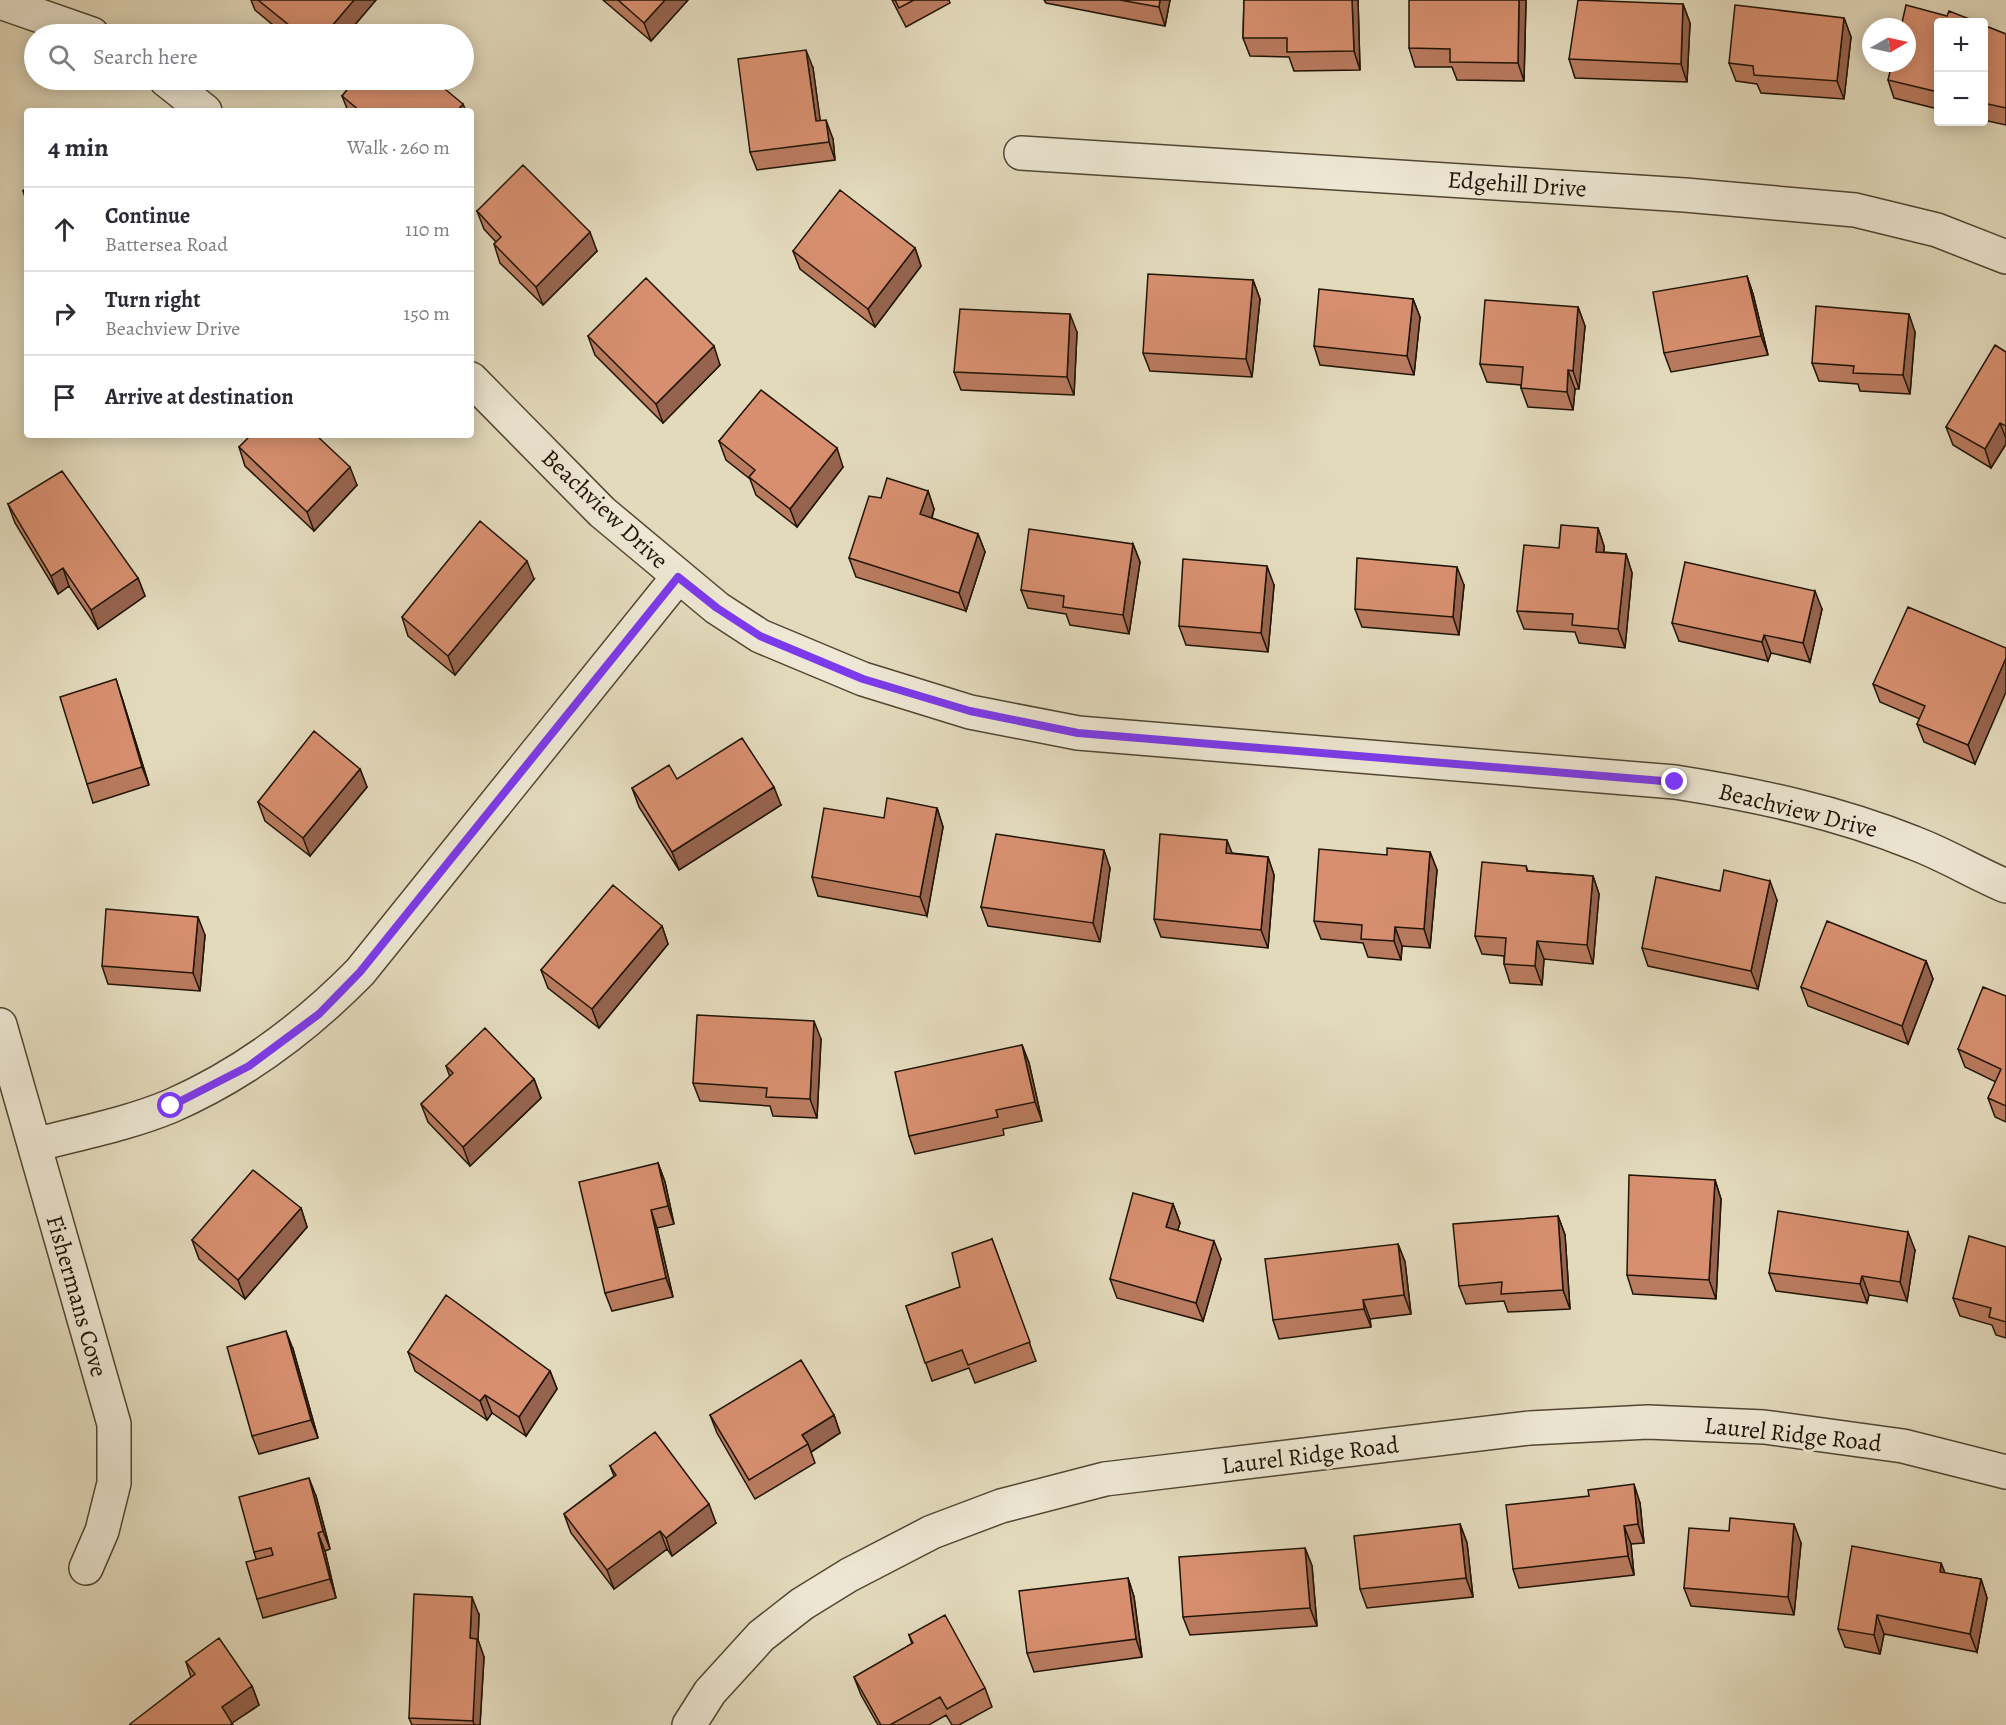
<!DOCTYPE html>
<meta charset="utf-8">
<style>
:root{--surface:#fff;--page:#f7f7f7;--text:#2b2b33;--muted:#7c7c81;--line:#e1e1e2}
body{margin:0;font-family:Alegreya,serif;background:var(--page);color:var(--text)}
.controls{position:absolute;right:18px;top:18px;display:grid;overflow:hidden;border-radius:6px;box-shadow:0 3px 15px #0003}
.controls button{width:54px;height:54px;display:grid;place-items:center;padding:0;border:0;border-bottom:2px solid var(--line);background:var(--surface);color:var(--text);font:30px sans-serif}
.compass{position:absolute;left:1862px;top:18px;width:54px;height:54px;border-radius:50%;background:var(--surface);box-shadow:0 3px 15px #0003;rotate:81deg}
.stop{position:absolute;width:18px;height:18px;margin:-14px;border:4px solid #7c3aed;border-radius:50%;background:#fff}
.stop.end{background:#7c3aed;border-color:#fff;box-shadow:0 2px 6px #0008}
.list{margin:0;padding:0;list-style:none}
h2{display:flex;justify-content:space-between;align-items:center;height:78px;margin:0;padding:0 24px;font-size:26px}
h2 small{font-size:20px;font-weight:400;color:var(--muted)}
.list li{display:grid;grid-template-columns:39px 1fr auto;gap:18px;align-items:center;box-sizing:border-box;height:84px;padding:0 24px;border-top:2px solid var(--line)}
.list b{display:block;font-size:22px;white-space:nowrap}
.list p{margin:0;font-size:20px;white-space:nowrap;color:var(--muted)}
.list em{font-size:20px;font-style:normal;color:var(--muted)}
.icon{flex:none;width:33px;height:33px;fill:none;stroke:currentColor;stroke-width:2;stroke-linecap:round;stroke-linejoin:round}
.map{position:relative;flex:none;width:2006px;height:1725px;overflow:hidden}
.search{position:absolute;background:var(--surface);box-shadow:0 3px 15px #0003;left:24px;top:24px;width:450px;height:66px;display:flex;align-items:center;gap:15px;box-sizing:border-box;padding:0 21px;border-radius:33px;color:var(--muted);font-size:22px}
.panel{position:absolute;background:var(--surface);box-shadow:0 3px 15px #0003;left:24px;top:108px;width:450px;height:330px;border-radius:6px}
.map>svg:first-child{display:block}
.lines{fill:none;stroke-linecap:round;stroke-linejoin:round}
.street-casing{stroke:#514633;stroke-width:36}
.street{stroke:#ede7d3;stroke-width:33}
.wall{fill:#b97b5f;stroke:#201405;stroke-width:1.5}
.shaded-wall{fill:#96644e;stroke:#201405;stroke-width:1.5}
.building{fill:#d78f6f;stroke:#201405;stroke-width:1.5}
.route{stroke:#7c3aed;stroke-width:8}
.labels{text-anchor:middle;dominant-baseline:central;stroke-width:6;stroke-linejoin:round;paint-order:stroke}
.street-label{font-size:24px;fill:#201405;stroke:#ede7d3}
</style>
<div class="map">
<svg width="2006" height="1725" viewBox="0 0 2006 1725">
<rect width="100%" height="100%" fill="#e3dabc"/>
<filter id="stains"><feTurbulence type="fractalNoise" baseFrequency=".00333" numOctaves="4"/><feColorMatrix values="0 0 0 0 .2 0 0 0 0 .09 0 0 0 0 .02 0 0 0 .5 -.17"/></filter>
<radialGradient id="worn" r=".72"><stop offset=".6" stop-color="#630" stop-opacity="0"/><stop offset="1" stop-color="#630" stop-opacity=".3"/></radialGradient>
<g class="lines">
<g class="street-casing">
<path id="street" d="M0 2 92 34
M166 80 205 111
M1021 153 1685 195 1855 210 1937 230 2006 257
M471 379 602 512 717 608 760 636 863 679 970 712 1078 733 1675 782C1757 795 1837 812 1914 843 1946 855 1975 873 2006 886
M0 1025 114 1424V1483L102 1531 86 1568
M35 1145C80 1133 128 1124 171 1106 244 1074 305 1028 360 972L678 577
M689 1725 710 1692 761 1636 802 1604 849 1575 932 1532 1001 1506 1105 1479 1530 1428 1648 1422 1764 1427 1903 1446 2006 1472"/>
</g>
<use href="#street" class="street"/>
</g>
<path class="wall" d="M251 0H376L347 34H284L255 10Z
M603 0H688L651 41Z
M892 0H949L950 3 906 27Z
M1044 0H1170L1165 26 1046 3Z
M1244 0H1358L1360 70 1294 71 1289 57 1250 56 1243 38Z
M1526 0 1524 81 1457 80 1452 67H1415L1409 48Z
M1683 4 1690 23 1687 82 1575 78 1569 59Z
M1844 18 1851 37 1844 99 1761 93 1757 84 1736 81 1729 63Z
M1938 22V109L1894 98 1888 80Z
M1983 25 2006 34V125L1983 120Z
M813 68 820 121 833 139 835 160 757 170 750 152Z
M342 96 466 111H348Z
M27 187V203L23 191Z
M477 211 597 251 543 305 500 263 494 244 496 242 484 229Z
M915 248 921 266 875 327 800 269 793 251Z
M1747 276 1753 294 1768 355 1671 372 1664 353Z
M1253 280 1260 299 1252 377 1150 371 1143 353Z
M1413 299 1420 317 1414 375 1320 365 1314 346Z
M1578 307 1585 326 1579 389H1575L1573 410 1528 407 1521 388V385L1487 382 1480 364Z
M1077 332 1074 395 961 390 954 372Z
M1915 332 1910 394 1860 391 1858 384 1819 381 1812 363Z
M588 336 720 365 663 423 595 355Z
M2006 352V444L1991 468 1953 445 1946 427Z
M719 441 843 467 797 527 756 495 750 479 726 460Z
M239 447 357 485 314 531 245 466Z
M928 491 934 509 932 518 978 534 985 552 966 611 856 577 849 558 881 498Z
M8 504 138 578 145 596 98 629 69 586 58 594 15 523Z
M1598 528 1604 546V552L1626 554 1632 573 1625 648 1579 643 1575 632 1524 629 1517 611 1559 548Z
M1133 544 1140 562 1129 634 1070 625 1066 614 1028 608 1021 590Z
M534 579 455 675 408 636 402 617Z
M1274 585 1268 652 1186 645 1179 626Z
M1464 585 1459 635 1362 627 1355 609Z
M1822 609 1810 662 1771 653 1768 661 1679 641 1672 623Z
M2006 648 1975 764 1924 742 1917 724 1920 719 1880 702 1873 684Z
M122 698 149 785 93 803 87 784Z
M360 769 367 787 310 856 265 821 258 802Z
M677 779 781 805 679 870 639 807 632 788Z
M937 808 943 827 927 916 818 896 812 877 884 818Z
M1430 852 1437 870 1430 948 1402 946 1401 960 1368 957 1363 943 1321 939 1314 921 1387 855Z
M1232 853 1268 857 1274 875 1268 948 1161 937 1154 919Z
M1526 866 1528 871 1593 876 1599 894 1593 964 1544 959 1542 985 1510 983 1504 964V956L1482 954 1475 936Z
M1110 868 1100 942 988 926 981 907Z
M1720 891 1777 900 1758 989 1648 966 1642 948Z
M662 926 668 944 599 1028 548 988 541 970Z
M205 935 200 991 108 984 102 966Z
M1926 961 1933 979 1908 1044 1808 1006 1801 987Z
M2006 996V1122L1995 1117 1988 1098 1996 1082 1965 1067 1958 1049Z
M821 1039 817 1118 773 1116 770 1106 700 1101 693 1083Z
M1022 1045 1029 1063 1042 1121 1003 1129 1004 1135 915 1154 909 1136Z
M446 1066 534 1079 541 1098 470 1166 428 1122 421 1104 450 1077Z
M658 1163 665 1182 674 1224 657 1228 673 1297 612 1311 605 1293Z
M1715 1180 1721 1199 1716 1299 1633 1294 1627 1275Z
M1173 1204 1180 1223 1177 1231 1221 1259 1203 1321 1117 1298 1110 1279Z
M301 1208 307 1227 245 1299 199 1259 192 1240Z
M1558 1216 1565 1235 1570 1309 1508 1312 1504 1301 1466 1304 1459 1286Z
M992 1239 1036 1361 975 1383 969 1368 932 1381 906 1306 960 1287Z
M1398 1244 1405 1262 1411 1314 1370 1319 1371 1327 1279 1339 1273 1320Z
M2006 1247V1338L1996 1335 1992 1325 1960 1316 1953 1298Z
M1915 1250 1907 1301 1869 1295 1867 1303 1776 1291 1769 1273Z
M293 1349 318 1438 259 1454 252 1436Z
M408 1352 550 1371 557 1389 526 1436 492 1413 487 1420 415 1371Z
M710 1415H834L840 1433 811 1452 815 1463 755 1499 717 1433Z
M610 1466 716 1523 672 1556 667 1549 614 1589 571 1533 564 1514 614 1476Z
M316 1496 330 1549 325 1551 336 1598 263 1618 257 1599 256 1559 254 1552Z
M1640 1503 1644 1543 1631 1544 1634 1575 1519 1588 1513 1569Z
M1460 1524 1467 1543 1473 1597 1367 1608 1360 1589Z
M1801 1543 1794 1615 1691 1606 1684 1588Z
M1305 1548 1312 1566 1317 1626 1190 1635 1183 1617Z
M1941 1563 1945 1573 1981 1579 1987 1598 1977 1652 1884 1634 1880 1654 1845 1647 1838 1629Z
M1128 1578 1134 1597 1142 1657 1034 1672 1027 1653Z
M479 1615 478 1640 484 1657 480 1725H412L409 1718Z
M909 1635 985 1688 992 1707 959 1725H952L946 1715 929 1725H878L861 1695 854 1677 912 1644Z
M186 1662 252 1686 259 1705 232 1723 233 1725H130L191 1677Z"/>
<path class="shaded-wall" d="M354 0H376L347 34H325Z
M665 0H688L651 41 644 23Z
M1160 0H1170L1165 26 1159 7Z
M1352 0H1358L1360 70 1354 51Z
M1519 0H1526L1524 81 1518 63Z
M1683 4 1690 23 1687 82 1681 64Z
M1844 18 1851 37 1844 99 1837 81Z
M806 50 813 68 823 140 816 121Z
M463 104 466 111H457Z
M826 120 833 139 835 160 829 142Z
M590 232 597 251 543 305 536 287Z
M915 248 921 266 875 327 868 309Z
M1747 276 1753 294 1768 355 1761 336Z
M1253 280 1260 299 1252 377 1246 359Z
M1413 299 1420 317 1414 375 1407 356Z
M1578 307 1585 326 1579 389 1573 371Z
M1070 314 1077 332 1074 395 1067 377Z
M1909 314 1915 332 1910 394 1903 375Z
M714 346 720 365 663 423 656 404Z
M1568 370 1575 389 1573 410 1567 392Z
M2000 423 2006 438V444L1991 468 1985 449Z
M837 448 843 467 797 527 790 509Z
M350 467 357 485 314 531 307 512Z
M928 491 934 509 927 533 920 514Z
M1598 528 1604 546 1603 570 1596 552Z
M978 534 985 552 966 611 959 593Z
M1133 544 1140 562 1129 634 1123 615Z
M1626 554 1632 573 1625 648 1618 629Z
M527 561 534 579 455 675 448 656Z
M1267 566 1274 585 1268 652 1261 633Z
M1457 567 1464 585 1459 635 1453 617Z
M63 568 69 586 58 594 51 576Z
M138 578 145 596 98 629 91 610Z
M1815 591 1822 609 1810 662 1803 643Z
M1764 635 1771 653 1768 661 1762 642Z
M2006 658V692L1975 764 1968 745Z
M116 679 122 698 149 785 142 767Z
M360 769 367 787 310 856 303 838Z
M774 787 781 805 679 870 672 852Z
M937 808 943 827 927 916 920 897Z
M1227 840 1234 858 1226 853Z
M1104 850 1110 868 1100 942 1093 923Z
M1430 852 1437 870 1430 948 1424 929Z
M1268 857 1274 875 1268 948 1261 930Z
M1593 876 1599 894 1593 964 1587 945Z
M1770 881 1777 900 1758 989 1751 971Z
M198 917 205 935 200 991 193 973Z
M662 926 668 944 599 1028 592 1009Z
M1395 927 1402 946 1401 960 1394 941Z
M1537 941 1544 959 1542 985 1535 966Z
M1926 961 1933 979 1908 1044 1902 1026Z
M814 1021 821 1039 817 1118 810 1099Z
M1022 1045 1029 1063 1042 1121 1035 1102Z
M534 1079 541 1098 470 1166 463 1147Z
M658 1163 665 1182 674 1224 668 1206Z
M1715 1180 1721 1199 1716 1299 1709 1280Z
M1173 1204 1180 1223 1173 1246 1166 1227Z
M301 1208 307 1227 245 1299 238 1280Z
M651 1210 657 1228 673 1297 666 1278Z
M1558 1216 1565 1235 1570 1309 1563 1290Z
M1908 1232 1915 1250 1907 1301 1900 1282Z
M1214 1241 1221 1259 1203 1321 1196 1303Z
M1398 1244 1405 1262 1411 1314 1404 1295Z
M1862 1276 1869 1295 1867 1303 1860 1284Z
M1363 1300 1370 1319 1371 1327 1364 1309Z
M286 1331 293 1349 318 1438 311 1420Z
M550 1371 557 1389 526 1436 519 1417Z
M485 1395 492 1413 487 1420 480 1401Z
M834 1415 840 1433 811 1452 808 1444 802 1435Z
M309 1478 316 1496 330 1549 323 1531Z
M1634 1484 1640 1503 1644 1543 1638 1524Z
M709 1504 716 1523 672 1556 666 1538Z
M1460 1524 1467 1543 1473 1597 1466 1578Z
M1794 1524 1801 1543 1794 1615 1788 1597Z
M1624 1526 1631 1544 1634 1575 1628 1556Z
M660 1531 667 1549 614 1589 607 1570Z
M318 1533 325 1551 336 1598 330 1579Z
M1305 1548 1312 1566 1317 1626 1310 1608Z
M1941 1563 1948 1581 1940 1572Z
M1128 1578 1134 1597 1142 1657 1136 1639Z
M1981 1579 1987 1598 1977 1652 1970 1634Z
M472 1597 479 1615 478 1640 484 1657 480 1725H474L473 1721 470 1638Z
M1877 1615 1884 1634 1880 1654 1874 1635Z
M252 1686 259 1705 232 1723 233 1725H229L222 1707Z"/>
<path class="building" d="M258 0H354L325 34H300Z
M618 0H665L644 23Z
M895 0H914L899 8Z
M1120 0H1160L1159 7Z
M1244 0H1352L1354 51 1287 52V38H1243Z
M1409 0H1519L1518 63 1450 62V49L1409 48Z
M1578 0 1683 4 1681 64 1569 59Z
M1735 5 1844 18 1837 81 1754 75 1753 66 1729 63Z
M1906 5 1947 16 1949 11 1977 22H1938V92L1888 80 1892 63H1907V27H1901Z
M1983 25 2006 34V108L1983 103Z
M806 50 816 121 826 120 829 142 750 152 738 59Z
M355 80H434L463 104 457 111H360L342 96Z
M523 165 590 232 536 287 494 244 501 237 477 211Z
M27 187V195L23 191Z
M840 190 915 248 868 309 793 251Z
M1148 274 1253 280 1246 359 1143 353Z
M1747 276 1761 336 1664 353 1653 292Z
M646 278 714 346 656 404 588 336Z
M1319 289 1413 299 1407 356 1314 346Z
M1485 300 1578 307 1573 371 1568 370 1567 392 1521 388 1523 367 1480 364Z
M1816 306 1909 314 1903 375 1853 373 1854 366 1812 363Z
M960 309 1070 314 1067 377 954 372Z
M1995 345 2006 352V426L2000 423 1985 449 1946 427Z
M761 390 837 448 790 509 749 477 755 470 719 441Z
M251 435H316L350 467 307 512 239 447Z
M62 471 138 578 91 610 63 568 51 576 8 504Z
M887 478 928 491 920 514 978 534 959 593 849 558 869 496 881 498Z
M480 521 527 561 448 656 402 617Z
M1561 525 1598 528 1596 552 1626 554 1618 629 1572 625 1573 614 1517 611 1524 545 1559 548Z
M1029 529 1133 544 1123 615 1063 607 1064 596 1021 590Z
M1357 558 1457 567 1453 617 1355 609Z
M1183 559 1267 566 1261 633 1179 626Z
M1685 562 1815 591 1803 643 1764 635 1762 642 1672 623Z
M1908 607 2006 648V658L1968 745 1917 724 1925 706 1873 684Z
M116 679 142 767 87 784 60 697Z
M314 731 360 769 303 838 258 802Z
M742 738 774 787 672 852 632 788 669 765 677 779Z
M887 798 937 808 920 897 812 877 824 808 884 818Z
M996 834 1104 850 1093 923 981 907Z
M1160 834 1227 840 1226 853 1268 857 1261 930 1154 919Z
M1387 848 1430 852 1424 929 1395 927 1394 941 1361 939 1362 925 1314 921 1319 849 1387 855Z
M1482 862 1526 866 1527 871 1593 876 1587 945 1537 941 1535 966 1504 964 1506 938 1475 936Z
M1724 870 1770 881 1751 971 1642 948 1656 877 1720 891Z
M613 885 662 926 592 1009 541 970Z
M106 909 198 917 193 973 102 966Z
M1827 921 1926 961 1902 1026 1801 987Z
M1983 987 2006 996V1106L1988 1098 2001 1069 1958 1049Z
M697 1015 814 1021 810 1099 766 1097 767 1088 693 1083Z
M485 1028 534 1079 463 1147 421 1104 453 1073 446 1066Z
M1022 1045 1035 1102 996 1110 998 1117 909 1136 895 1072Z
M658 1163 668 1206 651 1210 666 1278 605 1293 579 1182Z
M253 1170 301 1208 238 1280 192 1240Z
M1629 1175 1715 1180 1709 1280 1627 1275Z
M1133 1193 1173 1204 1166 1227 1214 1241 1196 1303 1110 1279Z
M1778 1211 1908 1232 1900 1282 1862 1276 1860 1284 1769 1273Z
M1558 1216 1563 1290 1501 1294 1502 1282 1459 1286 1453 1224Z
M1969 1236 2006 1247V1322L1989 1317 1991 1308 1953 1298Z
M992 1239 1030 1342 968 1365 962 1350 925 1363 906 1306 960 1287 952 1253Z
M1398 1244 1404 1295 1363 1300 1364 1309 1273 1320 1265 1259Z
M446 1295 550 1371 519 1417 485 1395 480 1401 408 1352Z
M286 1331 311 1420 252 1436 227 1347Z
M801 1360 834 1415 802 1435 808 1444 749 1480 710 1415Z
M655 1432 709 1504 666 1538 660 1531 607 1570 564 1514 616 1475 610 1466Z
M309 1478 323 1531 318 1533 330 1579 257 1599 246 1562 273 1555 271 1548 254 1552 239 1497Z
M1634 1484 1638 1524 1624 1526 1628 1556 1513 1569 1506 1505 1589 1496 1588 1490Z
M1730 1518 1794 1524 1788 1597 1684 1588 1689 1528 1729 1531Z
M1460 1524 1466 1578 1360 1589 1354 1536Z
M1852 1546 1941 1563 1940 1572 1981 1579 1970 1634 1877 1615 1874 1635 1838 1629Z
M1305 1548 1310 1608 1183 1617 1179 1557Z
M1128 1578 1136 1639 1027 1653 1019 1591Z
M414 1594 472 1597 470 1638 477 1639 473 1721 409 1718Z
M945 1615 985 1688 947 1709 940 1697 890 1725H881L854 1677 913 1643 909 1635Z
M219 1638 252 1686 222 1707 232 1723 230 1725H130V1724L195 1674 186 1662Z"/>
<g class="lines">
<path class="route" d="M171 1106 249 1066 319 1014 360 972 678 577 717 608 760 636 863 679 970 711 1078 733 1675 782"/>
</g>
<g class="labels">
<g class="street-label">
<text transform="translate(1517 184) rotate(4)">Edgehill Drive</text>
<text transform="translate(605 509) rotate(43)">Beachview Drive</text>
<text transform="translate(1798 810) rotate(14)">Beachview Drive</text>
<text transform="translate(77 1296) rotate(74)">Fishermans Cove</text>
<text transform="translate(1793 1434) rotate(6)">Laurel Ridge Road</text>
<text transform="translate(1310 1455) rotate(-7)">Laurel Ridge Road</text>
</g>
</g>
<rect width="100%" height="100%" filter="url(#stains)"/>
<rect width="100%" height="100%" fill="url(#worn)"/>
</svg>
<div class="controls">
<button>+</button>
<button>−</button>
</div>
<svg class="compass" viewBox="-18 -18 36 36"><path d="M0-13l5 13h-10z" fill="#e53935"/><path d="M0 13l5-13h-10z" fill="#7c7c81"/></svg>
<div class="stop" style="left:171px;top:1106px"></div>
<div class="stop end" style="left:1675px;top:782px"></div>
<div class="search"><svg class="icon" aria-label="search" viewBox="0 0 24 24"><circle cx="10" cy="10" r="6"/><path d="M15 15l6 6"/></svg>Search here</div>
<section class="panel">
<h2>4 min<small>Walk · 260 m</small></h2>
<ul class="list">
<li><svg class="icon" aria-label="ahead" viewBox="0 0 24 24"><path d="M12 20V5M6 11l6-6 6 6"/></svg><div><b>Continue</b><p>Battersea Road</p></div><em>110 m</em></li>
<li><svg class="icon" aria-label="right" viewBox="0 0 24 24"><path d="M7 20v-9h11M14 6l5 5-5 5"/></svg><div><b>Turn right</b><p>Beachview Drive</p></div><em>150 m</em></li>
<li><svg class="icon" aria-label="arrive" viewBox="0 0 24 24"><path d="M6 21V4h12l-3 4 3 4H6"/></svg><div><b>Arrive at destination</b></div></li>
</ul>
</section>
</div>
